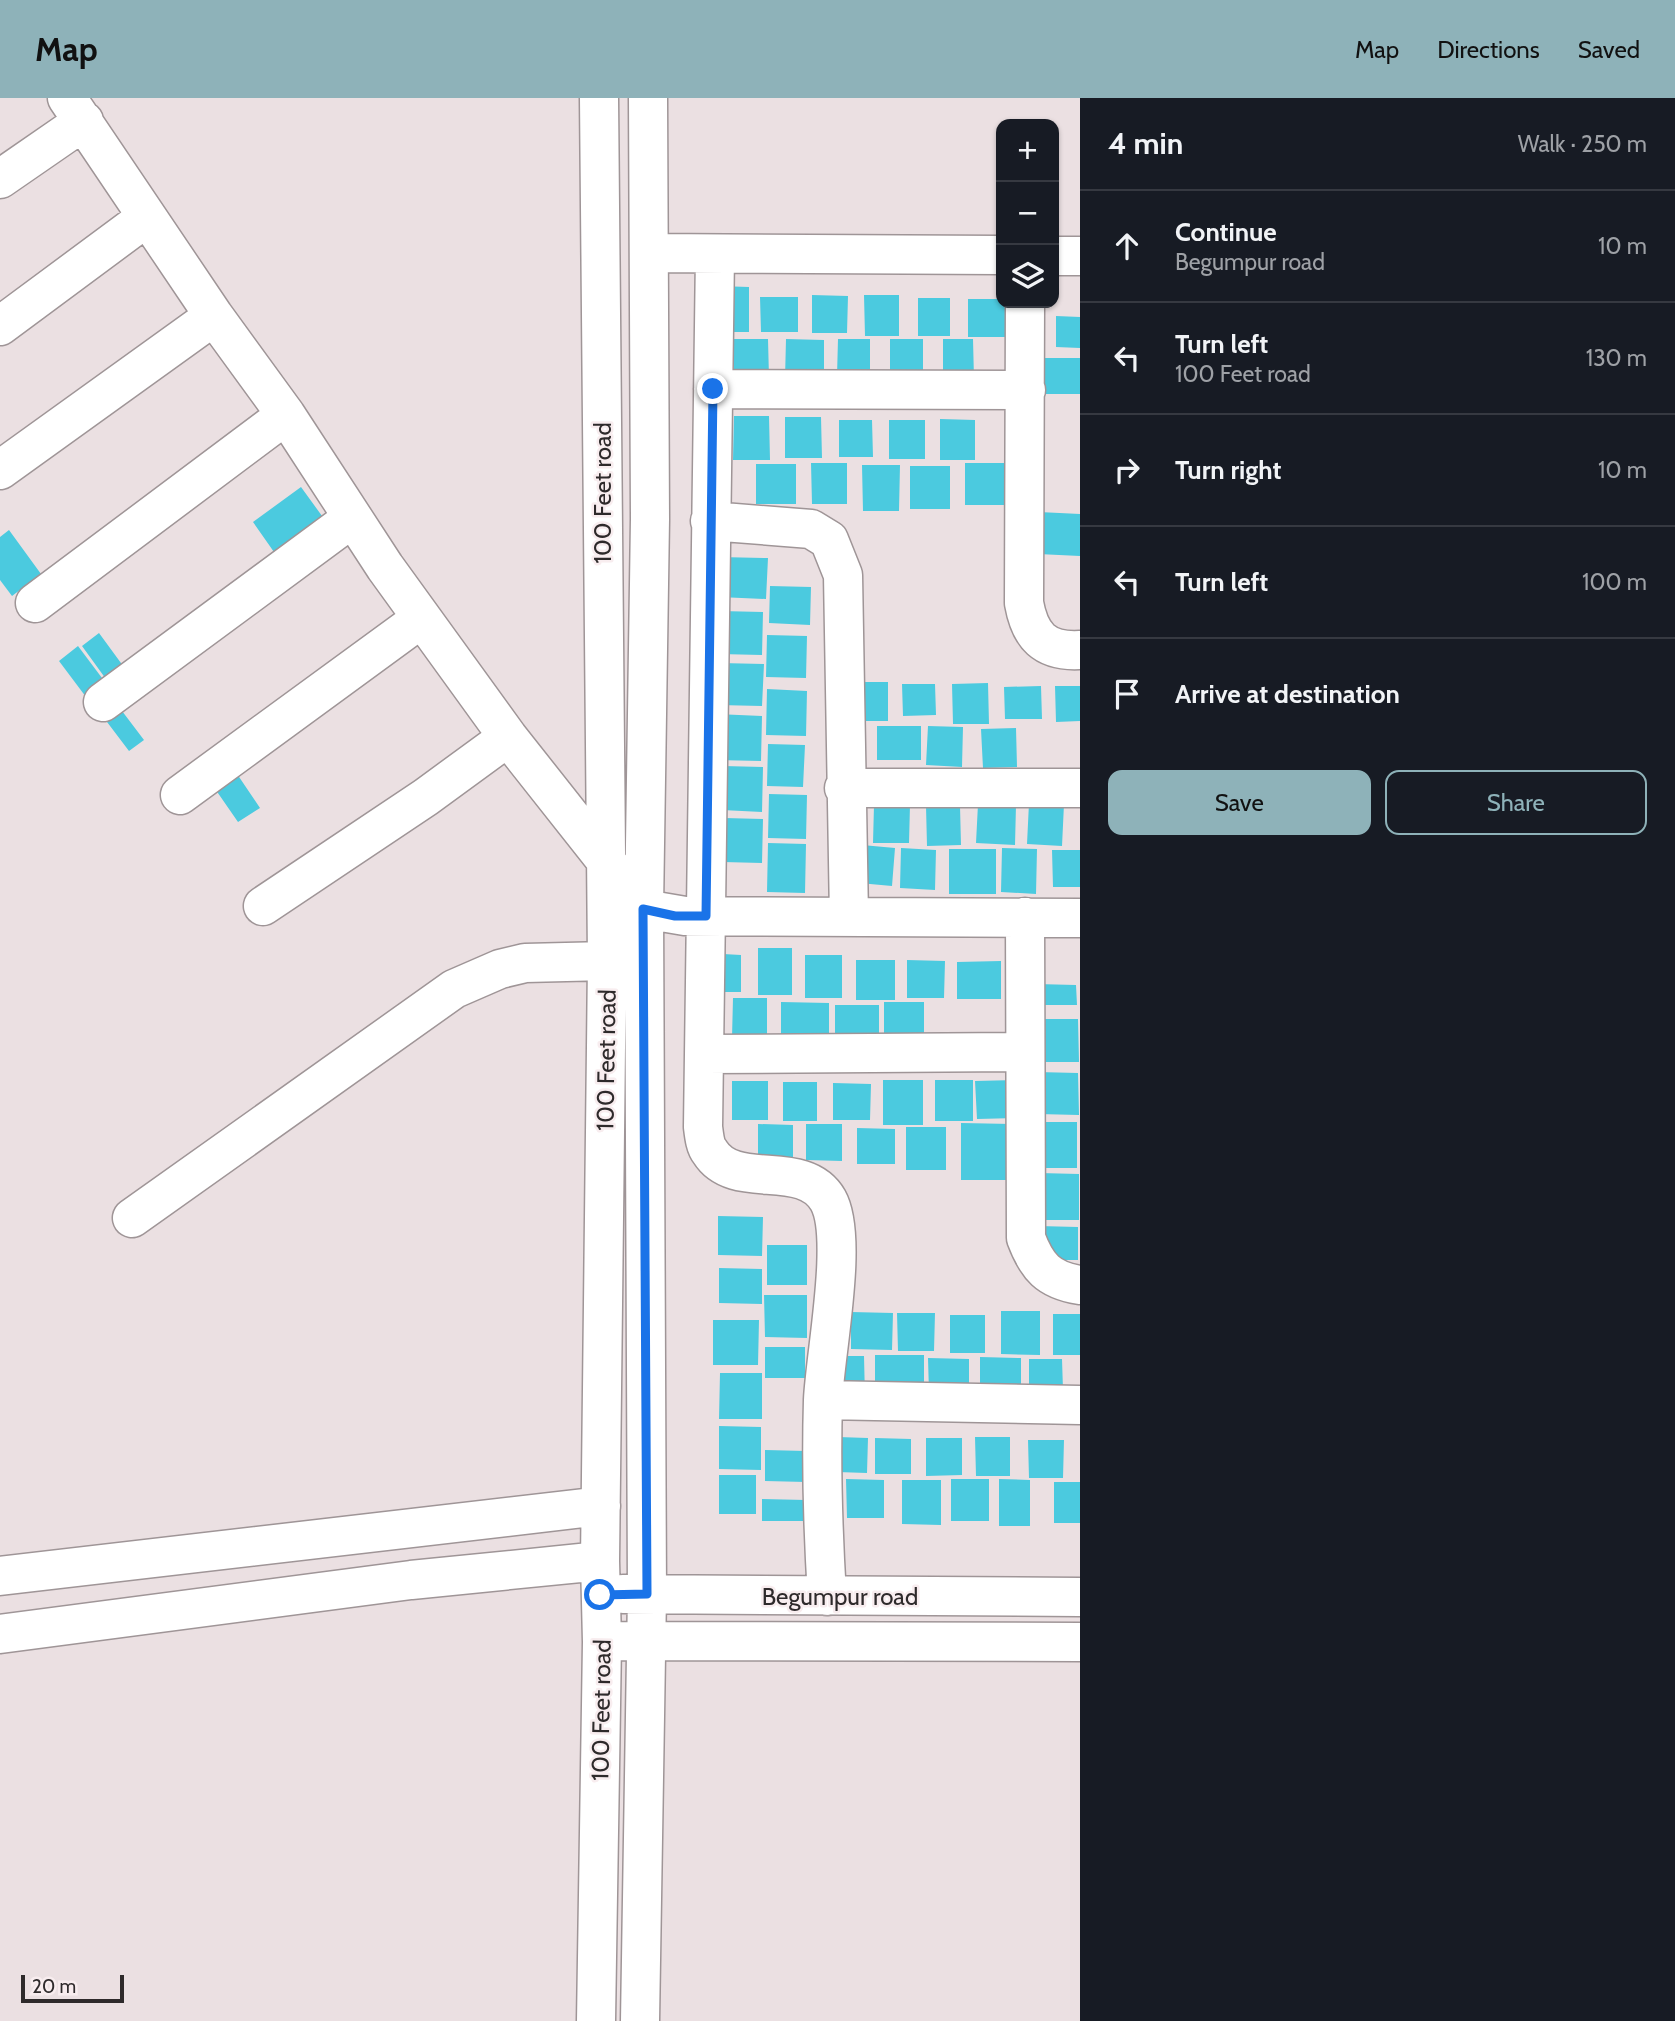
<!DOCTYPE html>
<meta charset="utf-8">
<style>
:root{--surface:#171b24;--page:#20242c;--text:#f1f3f6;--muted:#9ea1a6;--line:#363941;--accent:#8eb2b9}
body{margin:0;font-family:Cabin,sans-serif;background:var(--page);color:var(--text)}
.controls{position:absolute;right:21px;top:21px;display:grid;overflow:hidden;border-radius:14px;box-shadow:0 2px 5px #0004}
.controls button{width:63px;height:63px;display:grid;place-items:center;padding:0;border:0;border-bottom:2px solid var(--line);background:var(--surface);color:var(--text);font:35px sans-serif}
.scale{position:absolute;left:21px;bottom:18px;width:103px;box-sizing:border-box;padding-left:7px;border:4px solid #2e2a2b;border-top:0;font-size:19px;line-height:24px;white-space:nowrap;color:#2e2a2b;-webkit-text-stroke:5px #f8edef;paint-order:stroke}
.stop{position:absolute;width:21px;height:21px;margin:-16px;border:5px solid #1a73e8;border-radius:50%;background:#fff}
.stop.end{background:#1a73e8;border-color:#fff;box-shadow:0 2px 7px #0008}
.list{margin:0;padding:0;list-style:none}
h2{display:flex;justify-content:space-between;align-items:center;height:91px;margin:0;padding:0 28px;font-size:30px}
h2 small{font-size:23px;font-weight:400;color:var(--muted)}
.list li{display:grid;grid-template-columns:46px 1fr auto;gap:21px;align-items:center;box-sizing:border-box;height:112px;padding:0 28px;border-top:2px solid var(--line)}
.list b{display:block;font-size:26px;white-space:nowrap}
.list p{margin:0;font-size:23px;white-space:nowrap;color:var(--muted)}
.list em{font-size:23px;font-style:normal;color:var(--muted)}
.actions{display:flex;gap:14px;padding:21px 28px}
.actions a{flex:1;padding:16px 0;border:2px solid var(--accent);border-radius:14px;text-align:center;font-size:24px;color:var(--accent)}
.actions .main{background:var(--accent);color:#111}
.icon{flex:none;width:38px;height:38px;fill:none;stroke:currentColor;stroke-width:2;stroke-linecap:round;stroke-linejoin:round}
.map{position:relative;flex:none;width:1080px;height:1923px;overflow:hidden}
header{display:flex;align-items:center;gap:42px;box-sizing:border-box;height:98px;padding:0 35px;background:var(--accent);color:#111}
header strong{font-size:33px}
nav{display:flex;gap:38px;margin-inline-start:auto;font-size:24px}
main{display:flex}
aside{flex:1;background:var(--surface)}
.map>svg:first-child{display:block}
.building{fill:#4bcadf}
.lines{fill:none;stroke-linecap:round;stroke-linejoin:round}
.minor-casing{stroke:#9f9597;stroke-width:41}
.minor{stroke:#fff;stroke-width:38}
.route{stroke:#1a73e8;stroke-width:9}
.labels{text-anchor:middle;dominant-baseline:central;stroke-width:5;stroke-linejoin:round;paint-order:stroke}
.street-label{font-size:24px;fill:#2e2a2b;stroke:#f8edef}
</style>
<header>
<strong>Map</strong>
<nav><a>Map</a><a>Directions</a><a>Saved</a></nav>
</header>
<main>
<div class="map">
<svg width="1080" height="1923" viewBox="0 0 1080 1923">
<rect width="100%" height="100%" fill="#ebe0e2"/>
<path class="building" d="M718 188 749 189V234H718Z
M812 197 848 198 847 235H812Z
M864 197H899V238H865Z
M760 199H798V234H761Z
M918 200H950V238H918Z
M968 201H1001V205H1005V239H968Z
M1056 218 1080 219V250L1056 249Z
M734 241H768L769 280H734Z
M786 241 824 242V281H785Z
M838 241H870V278H837Z
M890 241H923V278H890Z
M943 241H973L974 281H943Z
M1042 260H1080V296H1043Z
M734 318H769L770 362H733Z
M785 319H821L822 360H785Z
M940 321 975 322V362H940Z
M839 322H872L873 359H839Z
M889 322H925V361H889Z
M811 365H847V406H812Z
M965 365H1004V407H965Z
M756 366H796V406H756Z
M862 367H900L899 413H863Z
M910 368H950V411H910Z
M301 389 330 429 281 464 253 424Z
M1039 414 1080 416V458L1038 456Z
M9 432 41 476 12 498 0 482V439Z
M719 459 768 460 766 501 719 499Z
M770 488 811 489 810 527 769 525Z
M720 513 763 514 762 557 719 556Z
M99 535 129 576 111 588 82 548Z
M767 537 807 538 806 580 766 579Z
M78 548 108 588 89 603 59 563Z
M720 565 764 566 762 608 718 607Z
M852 584H888V623H851Z
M988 585 989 626H953L952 586Z
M902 586H935L936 617 903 618Z
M1041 588 1042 621H1005L1004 589Z
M1055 588H1080V623L1056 624Z
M767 591 807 593 806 638 766 637Z
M119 609 144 642 129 653 104 620Z
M716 616 762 618 761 663 715 662Z
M877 628H921V662H877Z
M928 628 963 629 962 669 926 667Z
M1016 630 1017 669 983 670 981 631Z
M768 646 805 647 803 689 767 688Z
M723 668 763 669 762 714 722 712Z
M233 670 260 710 238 724 211 685Z
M769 696 807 697 806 741 768 740Z
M1029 705 1064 706 1062 748 1027 746Z
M978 706 1016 707 1015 747 976 745Z
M874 707H910L909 745H873Z
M926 708H960L961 747 927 748Z
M724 720 763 721 762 765 723 764Z
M768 745 806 746 805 795 767 794Z
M851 746 895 750 892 788 848 784Z
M901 750 936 752 935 792 900 790Z
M1002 750 1037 751 1036 796 1001 794Z
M949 751H996V796H949Z
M1052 752H1080V789H1053Z
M758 850H792V897H758Z
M723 856 741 857V894H723Z
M805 857H842V900H805Z
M856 862H895V902H856Z
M907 862 945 863 944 900H907Z
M1001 863V901H957V864Z
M1036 886 1076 887 1077 907H1036Z
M733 900H767V940H732Z
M781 904 829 905V937H781Z
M884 904H924V943H884Z
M835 907H879V939H835Z
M1038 921H1078L1079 964H1038Z
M1037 974 1078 975 1079 1017 1038 1016Z
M883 982H923V1027H883Z
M935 982H973V1023H935Z
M1016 982 1017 1020 977 1021 975 983Z
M732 983H768V1022H732Z
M783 984H817V1023H783Z
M833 985 871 986 870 1022H833Z
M1039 1024H1077V1070H1038Z
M961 1025 1012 1026V1082H961Z
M758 1026 793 1027V1066L758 1065Z
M806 1026H842V1063L806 1062Z
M906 1029H946V1072H906Z
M857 1030 895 1031V1066H857Z
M1039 1075 1079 1076V1122H1039Z
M718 1118 763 1119 762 1158 718 1157Z
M1038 1128 1078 1129V1162H1039Z
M767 1147H807V1187H767Z
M719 1170 762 1171V1206L719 1205Z
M764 1197H807V1240L765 1239Z
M1001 1213H1040V1257L1001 1256Z
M851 1214 893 1215 892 1252 851 1251Z
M897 1215H935L934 1253H898Z
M1053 1216H1080V1257H1053Z
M950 1217H985V1255H950Z
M713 1222H759L758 1267H713Z
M765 1249H805V1280H765Z
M875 1257H924V1298H875Z
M836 1258H864L865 1300H837Z
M980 1259 1021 1260V1291H980Z
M928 1260 969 1261V1295H929Z
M1029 1261H1062L1063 1292H1029Z
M720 1275H762V1321H719Z
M719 1328 761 1329V1372L719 1371Z
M838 1339 868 1340 867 1375 837 1374Z
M975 1339H1010V1378H976Z
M875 1340 911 1341V1376H875Z
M926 1340H962V1377L926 1378Z
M1028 1342H1064L1063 1380H1029Z
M765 1352 806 1353V1384L765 1383Z
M719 1377H756V1416H719Z
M846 1381 884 1382V1420H847Z
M951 1381H989V1423H951Z
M999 1381 1030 1382V1428H999Z
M902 1382H941V1427L902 1426Z
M1054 1384H1080V1425H1054Z
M762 1401 806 1402V1423H762Z"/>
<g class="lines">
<g class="minor-casing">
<path id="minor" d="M67 0 214 218 286 317 385 469 508 639 644 811 685 818 1080 820
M0 81 84 23
M651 155 1001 157
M715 156 703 1029C704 1037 705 1048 710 1054 735 1094 803 1059 828 1102 849 1139 825 1256 823 1302 821 1367 823 1433 827 1498
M1054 158H1080
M1025 205 1024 505C1030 538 1044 554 1080 552
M0 228 147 119
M713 291 1026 292
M0 372 214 218
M710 423 811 431 829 442 843 477 849 819
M35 505 286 317
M103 604 351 421
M844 690H1080
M180 697 422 520
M263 808 426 699 508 639
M1025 819 1026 1140C1037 1169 1048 1182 1080 1187
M704 956 1025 954
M132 1120 454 891 500 871 525 865 607 863
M823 1302 1080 1307
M0 1478 601 1408
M623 1496 1080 1499
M0 1536 411 1482 600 1463
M620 1543 1080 1544
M596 1923 602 1544 600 1463 607 863 599 0
M640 1923 647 1496 644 811 650 421 648 0"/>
</g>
<use href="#minor" class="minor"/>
</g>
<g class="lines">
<path class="route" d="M600 1497 647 1496 643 811 675 818H706L713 291"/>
</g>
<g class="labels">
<g class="street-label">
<text transform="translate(602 395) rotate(-90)">100 Feet road</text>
<text transform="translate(606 962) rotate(-89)">100 Feet road</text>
<text x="840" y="1498">Begumpur road</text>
<text transform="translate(601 1612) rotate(-89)">100 Feet road</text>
</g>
</g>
</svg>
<div class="controls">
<button>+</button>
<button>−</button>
<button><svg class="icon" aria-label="layers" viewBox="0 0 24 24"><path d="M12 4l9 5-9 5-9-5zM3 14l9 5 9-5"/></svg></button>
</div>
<div class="scale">20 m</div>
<div class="stop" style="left:600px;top:1497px"></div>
<div class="stop end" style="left:713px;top:291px"></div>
</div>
<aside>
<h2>4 min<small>Walk · 250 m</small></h2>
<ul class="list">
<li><svg class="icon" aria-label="ahead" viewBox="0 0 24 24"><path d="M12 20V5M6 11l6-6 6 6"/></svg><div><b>Continue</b><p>Begumpur road</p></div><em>10 m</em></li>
<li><svg class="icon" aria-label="left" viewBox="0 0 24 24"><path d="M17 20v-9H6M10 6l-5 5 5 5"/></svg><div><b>Turn left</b><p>100 Feet road</p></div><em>130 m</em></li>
<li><svg class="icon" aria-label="right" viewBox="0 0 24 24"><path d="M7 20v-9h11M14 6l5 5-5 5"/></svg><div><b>Turn right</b></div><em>10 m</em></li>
<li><svg class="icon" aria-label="left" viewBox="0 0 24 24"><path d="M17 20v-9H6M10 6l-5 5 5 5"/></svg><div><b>Turn left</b></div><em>100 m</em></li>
<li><svg class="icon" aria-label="arrive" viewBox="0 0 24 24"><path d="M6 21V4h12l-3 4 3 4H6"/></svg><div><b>Arrive at destination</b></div></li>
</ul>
<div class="actions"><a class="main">Save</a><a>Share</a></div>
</aside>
</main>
